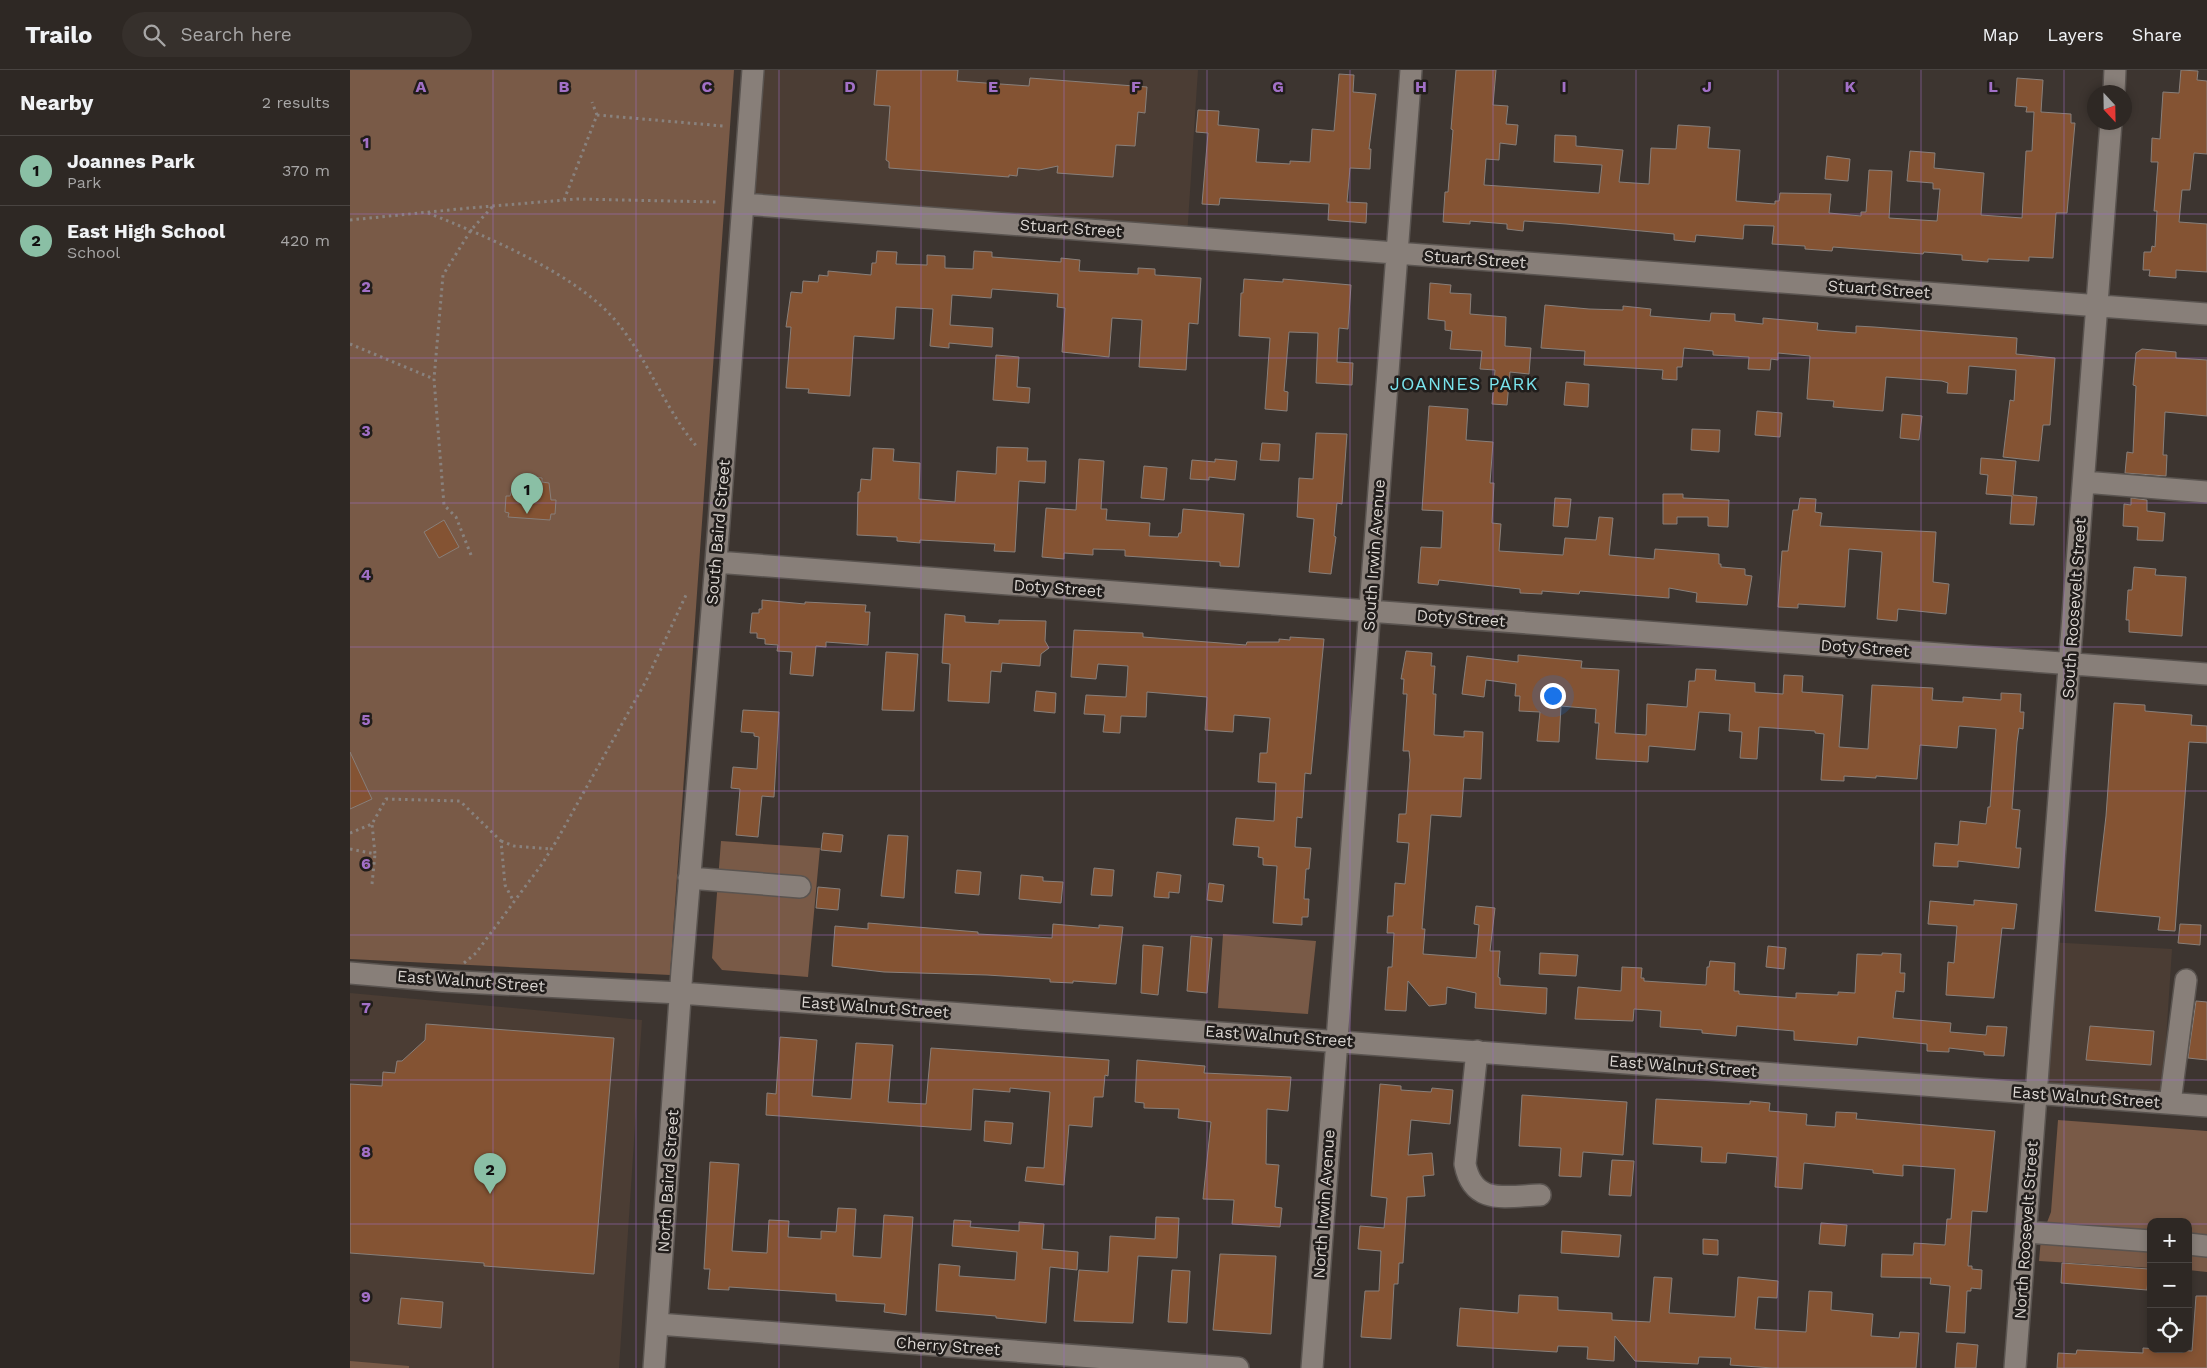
<!DOCTYPE html>
<meta charset="utf-8">
<style>
:root{--surface:#2e2824;--page:#36302c;--text:#f1f3f6;--muted:#a7a6a6;--line:#494441;--accent:#8abfa5}
body{margin:0;font-family:"Work Sans",sans-serif;background:var(--page);color:var(--text)}
.controls{position:absolute;right:15px;bottom:15px;display:grid;overflow:hidden;border-radius:10px;box-shadow:0 2px 8px #0003}
.controls button{width:45px;height:45px;display:grid;place-items:center;padding:0;border:0;border-bottom:1px solid var(--line);background:var(--surface);color:var(--text);font:25px sans-serif}
.compass{position:absolute;left:1737px;top:15px;width:45px;height:45px;border-radius:50%;background:var(--surface);box-shadow:0 2px 8px #0003;rotate:158deg}
.you{position:absolute;left:1202px;top:625px;width:18px;height:18px;margin:-12px;border:4px solid #fff;border-radius:50%;background:#1a73e8;box-shadow:0 0 0 8px #1a73e833}
.badge{display:grid;place-items:center;width:32px;height:32px;border-radius:50%;background:var(--accent);color:#111;font-size:16px;font-weight:700}
.pin{position:absolute;translate:-50% -41px;filter:drop-shadow(0 1px 2px #0008)}
.pin::after{content:'';position:absolute;top:26px;width:18px;height:15px;background:inherit;clip-path:polygon(0 0,100% 0,50% 100%)}
.list{margin:0;padding:0;list-style:none}
h2{display:flex;justify-content:space-between;align-items:center;height:65px;margin:0;padding:0 20px;font-size:21px}
h2 small{font-size:16px;font-weight:400;color:var(--muted)}
.list li{display:grid;grid-template-columns:32px 1fr auto;gap:15px;align-items:center;box-sizing:border-box;height:70px;padding:0 20px;border-top:1px solid var(--line)}
.list b{display:block;font-size:19px;white-space:nowrap}
.list p{margin:0;font-size:16px;white-space:nowrap;color:var(--muted)}
.list em{font-size:16px;font-style:normal;color:var(--muted)}
.icon{flex:none;width:28px;height:28px;fill:none;stroke:currentColor;stroke-width:2;stroke-linecap:round;stroke-linejoin:round}
.map{position:relative;flex:none;width:1857px;height:1298px;overflow:hidden}
header{display:flex;align-items:center;gap:30px;box-sizing:border-box;height:70px;padding:0 25px;background:var(--surface);border-bottom:1px solid var(--line)}
header strong{font-size:24px}
nav{display:flex;gap:28px;margin-inline-start:auto;font-size:18px}
.search{width:350px;height:45px;background:var(--page);display:flex;align-items:center;gap:12px;box-sizing:border-box;padding:0 18px;border-radius:28px;color:var(--muted);font-size:19px}
main{display:flex}
aside{flex:1;background:var(--surface)}
.map>svg:first-child{display:block}
.built{fill:#4b3d34}
.green{fill:#795a47}
.building{fill:#845333;stroke:#887f7a}
.lines{fill:none;stroke-linecap:round;stroke-linejoin:round}
.minor-casing{stroke:#5a5450;stroke-width:24}
.path{stroke:#89827e;stroke-width:3;stroke-dasharray:2.5 4;stroke-linecap:butt}
.minor{stroke:#887f79;stroke-width:21}
.grid{fill:none;stroke:#a270c7;stroke-width:1;stroke-opacity:0.55}
.labels{text-anchor:middle;dominant-baseline:central;stroke-width:5;stroke-linejoin:round;paint-order:stroke}
.street-label{font-size:16px;fill:#dcd7d3;stroke:#211d1b}
.neighbourhood-label{font-size:18px;letter-spacing:1px;fill:#7ae5ee;stroke:#211d1b}
.grid-label{font-size:16px;text-anchor:middle;font-weight:bold;fill:#a270c7;stroke:#211d1b;stroke-width:5;stroke-linejoin:round;paint-order:stroke}
</style>
<header>
<strong>Trailo</strong>
<div class="search"><svg class="icon" aria-label="search" viewBox="0 0 24 24"><circle cx="10" cy="10" r="6"/><path d="M15 15l6 6"/></svg>Search here</div>
<nav><a>Map</a><a>Layers</a><a>Share</a></nav>
</header>
<main>
<aside>
<h2>Nearby<small>2 results</small></h2>
<ul class="list">
<li><span class="badge">1</span><div><b>Joannes Park</b><p>Park</p></div><em>370 m</em></li>
<li><span class="badge">2</span><div><b>East High School</b><p>School</p></div><em>420 m</em></li>
</ul>
</aside>
<div class="map">
<svg width="1857" height="1298" viewBox="0 0 1857 1298">
<rect width="100%" height="100%" fill="#3d3530"/>
<path class="built" d="M403 0H848L837 167 393 134Z
M1698 872 1822 879 1812 1032 1687 1023Z
M0 923 292 950 269 1298H0Z"/>
<path class="green" d="M0 0H384L320 905 0 889Z
M371 771 470 778 458 907 372 900 362 888Z
M873 864 966 871 958 944 868 938Z
M1708 1050 1857 1061V1202L1838 1200V1152H1801V1198L1689 1191 1691 1168 1701 1142Z
M0 1291 59 1296V1298H0Z"/>
<path class="building" d="M527 0H608L607 11 679 16 680 8 797 17 795 43 788 42 785 76 766 75 763 107 707 103 708 96 689 100 668 98 667 106 659 105V107L539 98V92L536 90 540 36 524 35Z
M1106 0H1146L1143 35 1158 36 1156 54 1168 55 1166 75 1150 73 1149 90 1136 89 1134 115 1249 123 1252 95 1204 92 1205 65 1226 66V76L1273 80 1269 112 1299 114 1301 78 1326 79 1328 55 1360 57 1358 78 1390 80 1386 131 1425 134V131H1429L1430 123 1481 124 1479 143 1511 146V142H1516L1519 100 1542 101 1539 148 1587 151 1590 119H1583V113L1557 111 1560 81 1585 83 1584 98 1634 103 1631 145 1672 148 1676 81H1682L1684 42H1676L1677 37 1665 36 1667 8 1693 10 1691 42 1721 44V53H1725L1717 143H1706L1703 188 1679 187V191L1638 189V192L1612 190V185L1574 182 1573 184 1483 177 1482 181 1455 179V176L1422 174 1424 156 1394 155 1393 169 1346 165 1345 172 1324 170V164L1216 154 1174 151 1173 161 1157 159V154L1120 151V154L1093 152 1095 122H1098L1103 60 1101 59Z
M1831 0 1848 1 1847 10 1857 11V84L1844 83 1840 120H1832L1829 152 1857 154V202L1826 200V208L1799 206 1800 200H1793L1794 182H1801L1802 176 1805 177 1807 141H1804L1808 92H1801L1802 68 1810 69 1813 22 1829 23Z
M989 4 1004 5 1003 22 1026 24 1019 79H1021L1020 99 1000 98 997 132 1017 133 1016 153 978 150 979 134 870 128 869 135 852 134 858 63 846 62 848 40 869 41 868 55 909 59 906 92 940 94V91L960 92 962 59 984 61Z
M1477 86 1500 89 1498 111 1475 109Z
M527 181 547 182 546 194 577 195V185L595 186V198L623 199 624 181 642 182V187L711 192V188L730 190 729 201 788 204V198L805 199V205L851 208 848 254 839 253 836 300 789 297 792 250 762 248 759 287 712 282 715 238 707 237 708 224 642 219 641 228 602 225 600 255 643 258 642 277 599 273V278L580 276 583 239 546 237 544 269 504 266 500 326 458 323 459 319 436 318 441 257H436L441 222 452 223 453 211 468 212 469 205 478 206V201L521 205 522 193H526Z
M894 209 933 212V209L1001 215 998 259 989 258 987 292 1003 293 1002 315 966 313 968 263 939 262 934 321 938 322 937 341 915 339 920 268 889 266 891 223H893Z
M1080 213 1101 215 1100 223 1121 224 1120 244 1156 247 1155 276 1181 278 1179 304 1160 302 1157 335 1142 334 1145 300 1130 299 1132 281 1100 279 1102 261 1095 260V251L1078 249Z
M1195 235 1239 239 1273 240V236L1301 239 1300 246 1360 251 1361 243 1385 244V251L1413 254V248L1468 253 1467 260 1491 262 1506 263V256L1524 257 1667 268 1666 284 1705 288 1700 355H1693L1689 391 1653 387 1660 330 1664 331 1666 300 1619 296 1617 324 1597 323 1598 313 1592 311 1536 307 1533 341 1483 337 1484 331 1457 329 1460 286 1428 283V290L1421 289 1420 300 1398 299 1399 287 1363 285V281L1334 278 1332 297H1327V310L1312 309 1313 300 1234 295 1235 281 1191 278Z
M1792 279 1826 282V288L1857 290V346L1815 342 1813 385H1817L1816 406 1775 403 1777 382 1783 383 1786 316 1783 315 1786 283Z
M646 285 669 287 667 317 680 318 679 333 643 330Z
M1216 312 1239 314 1238 337 1214 335Z
M1079 336 1118 339 1116 370 1143 372 1140 413H1144L1142 453 1151 454 1149 481 1213 485 1215 468 1246 470 1249 447 1263 448 1259 485 1304 489 1305 479 1369 484V494H1371V497L1395 499V505L1402 506 1397 535 1346 532 1347 523 1319 518V528L1230 521 1229 524 1192 521V524L1170 523V519L1089 510 1088 515 1068 513 1071 477 1091 478 1093 441 1072 440Z
M1407 341 1432 343 1430 367 1405 365Z
M1552 344 1572 346 1569 370 1550 368Z
M1342 359 1370 360 1369 382 1341 380Z
M966 363 997 364 992 434 987 433 984 466 986 467 981 504 959 502 964 449 947 447 949 408 963 409Z
M912 373 930 374 929 391 910 390Z
M647 377 678 378 677 391H696L695 413 669 411 665 482 644 481 645 474 570 470V473L547 471V467L507 465 508 422H510L511 409 521 410 523 378 544 379 543 391 570 393 569 429 605 432 607 401 646 404Z
M1631 388 1666 391 1663 425 1687 427 1684 455 1660 454 1662 426 1636 424 1638 405 1630 404Z
M729 389 754 391 751 439H757L756 450 800 453 799 466 828 467 829 463H831L833 439 894 444 889 497 870 496V492L775 486V480L743 479V485L714 483V489L692 487 696 438 726 440Z
M865 389 887 391 885 410 859 407V410L840 409 842 390 865 392Z
M794 396 817 398 814 430 791 428Z
M172 406 192 408V412L199 413 201 430H206L205 444H201L200 450 158 447 159 443 155 442 156 426H160L162 419H164L165 411H171Z
M1313 424H1333V428L1379 430 1378 457 1358 456V447H1327V454H1313Z
M1205 428 1221 429 1218 457 1203 456Z
M1450 428 1466 429 1465 442 1472 443 1470 456 1586 462 1583 512 1599 514 1596 544 1548 539 1547 551 1527 549 1532 482 1499 479 1495 537 1448 534V538L1428 537 1432 481H1438L1443 440H1448Z
M1781 428 1797 430V441L1815 443 1813 471 1787 470 1788 457 1773 456 1774 434 1781 435Z
M94 450 109 477 89 488 74 462Z
M1784 497 1806 499 1805 505 1836 507 1832 566 1779 562V550H1776L1778 520H1782Z
M412 530 455 534V532L516 535 515 542H520L518 575 476 572V577L466 576 463 606 440 604 442 582 427 581 428 575 415 574V569L407 568V563H400L402 543H409V539H412Z
M595 544 615 546V552L649 554V550L696 551 695 571 699 578 691 584 690 596 652 593 651 602 641 601 639 633 598 631 600 594 592 593Z
M724 560 793 563V567L896 575 897 572H929V569L940 570V567L974 569 961 704 955 703 952 748 947 747 945 777 961 778 959 799H956L954 829H959L958 847H952V855L923 853 927 796 913 795V788L908 787 909 777 883 775 886 748 924 751 926 713 908 712 910 683H917L920 648 884 645 883 662 855 660 857 627 797 622 796 647 771 646 770 663 753 662 755 645 734 644 736 625 776 627 778 596 748 594 746 609 721 607Z
M1056 581 1082 583 1081 596H1085L1083 624H1086L1084 665 1114 667V661L1133 662 1131 709 1114 708 1111 747 1081 745 1072 859H1075L1073 884 1126 888 1129 855 1124 854 1126 836 1145 838 1140 881H1150L1148 907 1150 908V915L1197 918 1196 944 1125 938 1126 923 1097 917 1096 934 1079 936 1058 911 1056 941 1035 940 1038 897H1042L1044 863H1037L1038 846H1043L1045 813 1055 814 1059 773 1047 772 1049 744H1056L1060 690 1059 681H1053L1057 624H1053L1054 609H1051Z
M536 582 568 584 564 641 532 640Z
M1168 585 1232 591 1231 598 1269 600 1265 663 1296 665 1297 634 1337 637 1339 611H1345L1346 599 1366 600 1365 610 1405 613V622L1433 624 1434 605 1453 606 1452 622 1493 625 1489 677 1518 679 1522 615 1583 618 1582 630 1613 632V627L1651 630V623L1671 624 1670 642H1674L1673 659 1669 658 1667 672 1662 739 1670 740 1666 778H1671L1669 798 1608 791V797L1583 796 1585 773 1608 775 1610 751 1636 754 1638 737H1640L1646 659 1609 656 1607 678 1570 675 1567 709 1526 706V708L1494 706V711L1471 710 1474 664 1465 663V661L1409 657 1407 689 1390 688 1392 662 1379 661 1380 644 1349 642 1345 680 1299 676 1298 692 1246 689 1249 653H1245L1246 639 1211 636 1209 672 1187 671 1190 642 1169 641 1170 626H1165L1166 614 1136 610 1134 627 1112 624 1117 586 1168 592Z
M686 621 706 623 705 643 684 641Z
M1764 633 1795 635V641L1842 645 1841 655 1857 656V673L1839 672 1825 861 1808 860 1810 847 1745 841 1756 746Z
M393 640 429 642 424 727 412 726 408 767 386 765 390 719 381 718 383 697 407 699 409 667 404 666V663L391 662Z
M0 682 22 729 0 739Z
M473 763 493 765 491 782 471 780Z
M538 765 558 766 554 828 531 826Z
M744 798 764 800 762 826 741 825Z
M607 800 631 802 629 825 605 823Z
M807 802 831 805 829 823 819 822V828L804 827Z
M671 805 693 807V811L713 812 711 833 669 829Z
M859 813 874 815 872 832 857 830Z
M468 817 490 819 488 840 466 838Z
M1624 830 1667 834 1664 859 1652 858 1644 928 1596 925 1598 892 1604 893 1607 856 1578 854 1580 831 1624 835Z
M518 853 628 862V864L702 868 703 854 749 858V855L773 857 766 914 723 911V913L700 912V909L637 905 534 902 482 896 485 856 518 859Z
M1830 854 1851 855 1850 875 1828 873Z
M841 866 862 868 857 923 837 921Z
M793 875 813 877 808 925 791 923Z
M1418 876 1436 878 1434 899 1416 897Z
M1190 883 1228 885 1226 906 1189 904Z
M1532 883 1551 884 1550 903H1555L1554 922 1546 921 1543 948 1601 953 1600 962 1636 965 1637 956 1657 957 1654 986 1634 985V982L1599 978V982L1577 981V974L1508 967 1507 975 1444 970V961L1387 956 1386 966 1352 963V960L1310 957 1311 941 1284 939 1283 951 1225 949 1228 917 1271 921 1272 897 1292 898 1291 908H1294V911L1356 915 1357 897H1359L1360 891 1385 893 1384 921H1389V924L1446 928V923L1488 925V922L1505 923 1507 884 1532 885Z
M1846 931 1857 932V990L1838 988Z
M76 954 264 968 244 1204 134 1196V1193L0 1183V1014L32 1016 33 1002 45 1003 47 991H52L75 970Z
M1740 956 1804 961 1801 995 1736 990Z
M430 967 467 970 462 1026 501 1029 506 973 543 975 538 1032 576 1034 581 978 759 990 758 1006 755 1005 753 1027H744L742 1057 719 1055 714 1115 675 1111 677 1097 694 1098 700 1022 660 1018V1022L623 1019 621 1060 416 1045 417 1023 426 1024Z
M787 990 855 996 854 1003 941 1007 938 1041 917 1039 916 1094 929 1095 925 1137 932 1138 930 1157 882 1154 884 1130 853 1129 861 1052 828 1048 829 1039 794 1038V1033L785 1032Z
M1030 1014 1051 1016V1020L1081 1022 1082 1018 1103 1020 1100 1054 1061 1050 1058 1085 1082 1083 1084 1105 1073 1106 1075 1126 1057 1127 1053 1193H1049L1048 1214H1044L1041 1269 1011 1267 1015 1221H1029L1031 1181 1008 1179 1010 1156 1034 1158 1037 1128 1021 1126Z
M1172 1025 1277 1032 1273 1085 1233 1082 1231 1107 1209 1106 1211 1078 1169 1076Z
M1306 1029 1400 1034V1031L1420 1033 1419 1041 1457 1044 1456 1055 1485 1057 1486 1042 1507 1043 1506 1049 1645 1061 1637 1142 1622 1141 1618 1196H1622V1199L1632 1200 1631 1219 1621 1218V1221H1617L1615 1263 1596 1262 1600 1216 1580 1214 1581 1208 1531 1207 1532 1184 1563 1185 1564 1173 1595 1175 1597 1149H1601L1605 1099 1553 1095V1106L1523 1103V1100L1454 1093 1452 1119 1425 1117 1427 1087 1377 1083 1376 1093 1351 1092 1352 1077 1303 1074Z
M635 1051 663 1053 661 1074 634 1071Z
M1262 1090 1284 1091 1281 1126 1259 1125Z
M360 1092 389 1094 382 1181 417 1183 419 1150 439 1151 438 1167 471 1169V1161L486 1162 488 1138 506 1139 503 1186 531 1188 534 1145 563 1147 556 1245 534 1242 535 1234 486 1231V1224L379 1217V1220L358 1219 360 1199H354Z
M806 1147 829 1148 827 1188 788 1186 783 1253 724 1251 729 1200 758 1202 760 1166 805 1169Z
M604 1150 621 1151 620 1157 669 1161V1152L694 1154 692 1179 728 1182 727 1200 700 1197 696 1253 646 1248V1246L586 1241 589 1194 610 1196 609 1206 665 1210 667 1182 602 1176Z
M1471 1153 1497 1155 1495 1176 1469 1174Z
M1212 1161 1271 1165 1269 1187 1211 1183Z
M1353 1169 1368 1170V1185L1353 1184Z
M870 1184 926 1186 921 1264 863 1260Z
M1712 1193 1799 1199 1797 1220 1711 1213Z
M822 1200 840 1201 837 1253 818 1252Z
M1304 1207 1322 1208 1319 1243 1385 1247 1388 1207 1428 1211 1427 1228 1408 1227 1405 1259 1456 1262 1459 1221 1482 1222 1481 1240 1523 1244 1521 1266 1549 1268 1550 1262 1569 1263 1566 1298H1423L1380 1295 1381 1288 1349 1287 1348 1294 1285 1291 1265 1266 1264 1291 1237 1289 1238 1277 1208 1276 1207 1282 1107 1276 1110 1238 1168 1243 1169 1225 1208 1227V1240L1262 1243V1250L1300 1252Z
M1846 1226H1857V1298H1707L1708 1283 1726 1284 1727 1280 1793 1283V1278L1842 1281Z
M51 1228 93 1232 91 1258 48 1254Z
M1607 1273 1628 1275 1626 1298H1605Z"/>
<g class="lines">
<g class="minor-casing">
<path id="minor" d="M1764 22 1765 0
M393 134 1857 244
M1734 412 1857 422
M366 492 1857 604
M339 808 450 817
M0 903 93 911 330 923 1857 1036
M1127 981 1115 1094C1123 1136 1156 1126 1190 1125
M1820 1033 1836 910
M1676 1162 1801 1171
M1838 1174 1857 1176
M308 1254 888 1298
M304 1298 332 900 366 492 403 0
M962 1298 1061 0
M1665 1298 1761 52"/>
</g>
<path class="path" d="M247 45 373 56
M214 130 247 45 242 32
M78 143C136 166 232 206 270 256 300 294 316 341 348 378
M0 150 119 138 227 129 367 132
M0 274 84 309
M121 485 106 447 94 435 84 309 93 205 121 160 143 136
M0 763 22 754 36 729 110 731 151 771 155 815 164 832
M151 771 164 776 202 779
M0 779 25 784 22 754
M22 814 25 784
M114 893 126 883 192 794 207 770 296 611 336 525"/>
<use href="#minor" class="minor"/>
</g>
<path class="grid" d="M143 0V1298M286 0V1298M429 0V1298M571 0V1298M714 0V1298M857 0V1298M1000 0V1298M1143 0V1298M1286 0V1298M1428 0V1298M1571 0V1298M1714 0V1298M0 144H1857M0 288H1857M0 433H1857M0 577H1857M0 721H1857M0 865H1857M0 1010H1857M0 1154H1801M1838 1154H1857"/>
<g class="labels">
<g class="street-label">
<text transform="translate(721 158) rotate(4)">Stuart Street</text>
<text transform="translate(1125 189) rotate(4)">Stuart Street</text>
<text transform="translate(1529 219) rotate(4)">Stuart Street</text>
<text transform="translate(368 462) rotate(-85)">South Baird Street</text>
<text transform="translate(1024 485) rotate(-86)">South Irwin Avenue</text>
<text transform="translate(708 518) rotate(4)">Doty Street</text>
<text transform="translate(1724 538) rotate(-86)">South Roosevelt Street</text>
<text transform="translate(1111 548) rotate(4)">Doty Street</text>
<text transform="translate(1515 578) rotate(4)">Doty Street</text>
<text transform="translate(121 911) rotate(4)">East Walnut Street</text>
<text transform="translate(525 937) rotate(4)">East Walnut Street</text>
<text transform="translate(929 966) rotate(4)">East Walnut Street</text>
<text transform="translate(1333 996) rotate(4)">East Walnut Street</text>
<text transform="translate(1736 1027) rotate(4)">East Walnut Street</text>
<text transform="translate(318 1111) rotate(-86)">North Baird Street</text>
<text transform="translate(974 1134) rotate(-86)">North Irwin Avenue</text>
<text transform="translate(1676 1160) rotate(-86)">North Roosevelt Street</text>
<text transform="translate(598 1276) rotate(4)">Cherry Street</text>
</g>
<g class="neighbourhood-label">
<text x="1114" y="313">JOANNES PARK</text>
</g>
</g>
<g class="grid-label">
<text x="71" y="22">A</text>
<text x="214" y="22">B</text>
<text x="357" y="22">C</text>
<text x="500" y="22">D</text>
<text x="643" y="22">E</text>
<text x="786" y="22">F</text>
<text x="928" y="22">G</text>
<text x="1071" y="22">H</text>
<text x="1214" y="22">I</text>
<text x="1357" y="22">J</text>
<text x="1500" y="22">K</text>
<text x="1643" y="22">L</text>
<text x="16" y="78">1</text>
<text x="16" y="222">2</text>
<text x="16" y="366">3</text>
<text x="16" y="510">4</text>
<text x="16" y="655">5</text>
<text x="16" y="799">6</text>
<text x="16" y="943">7</text>
<text x="16" y="1087">8</text>
<text x="16" y="1232">9</text>
</g>
</svg>
<div class="controls">
<button>+</button>
<button>−</button>
<button><svg class="icon" aria-label="locate" viewBox="0 0 24 24"><circle cx="12" cy="12" r="6"/><path d="M12 2v4M12 18v4M2 12h4M18 12h4"/></svg></button>
</div>
<svg class="compass" viewBox="-18 -18 36 36"><path d="M0-13l5 13h-10z" fill="#e53935"/><path d="M0 13l5-13h-10z" fill="#a7a6a6"/></svg>
<div class="you"></div>
<div class="pin badge" style="left:177px;top:444px">1</div>
<div class="pin badge" style="left:140px;top:1124px">2</div>
</div>
</main>
